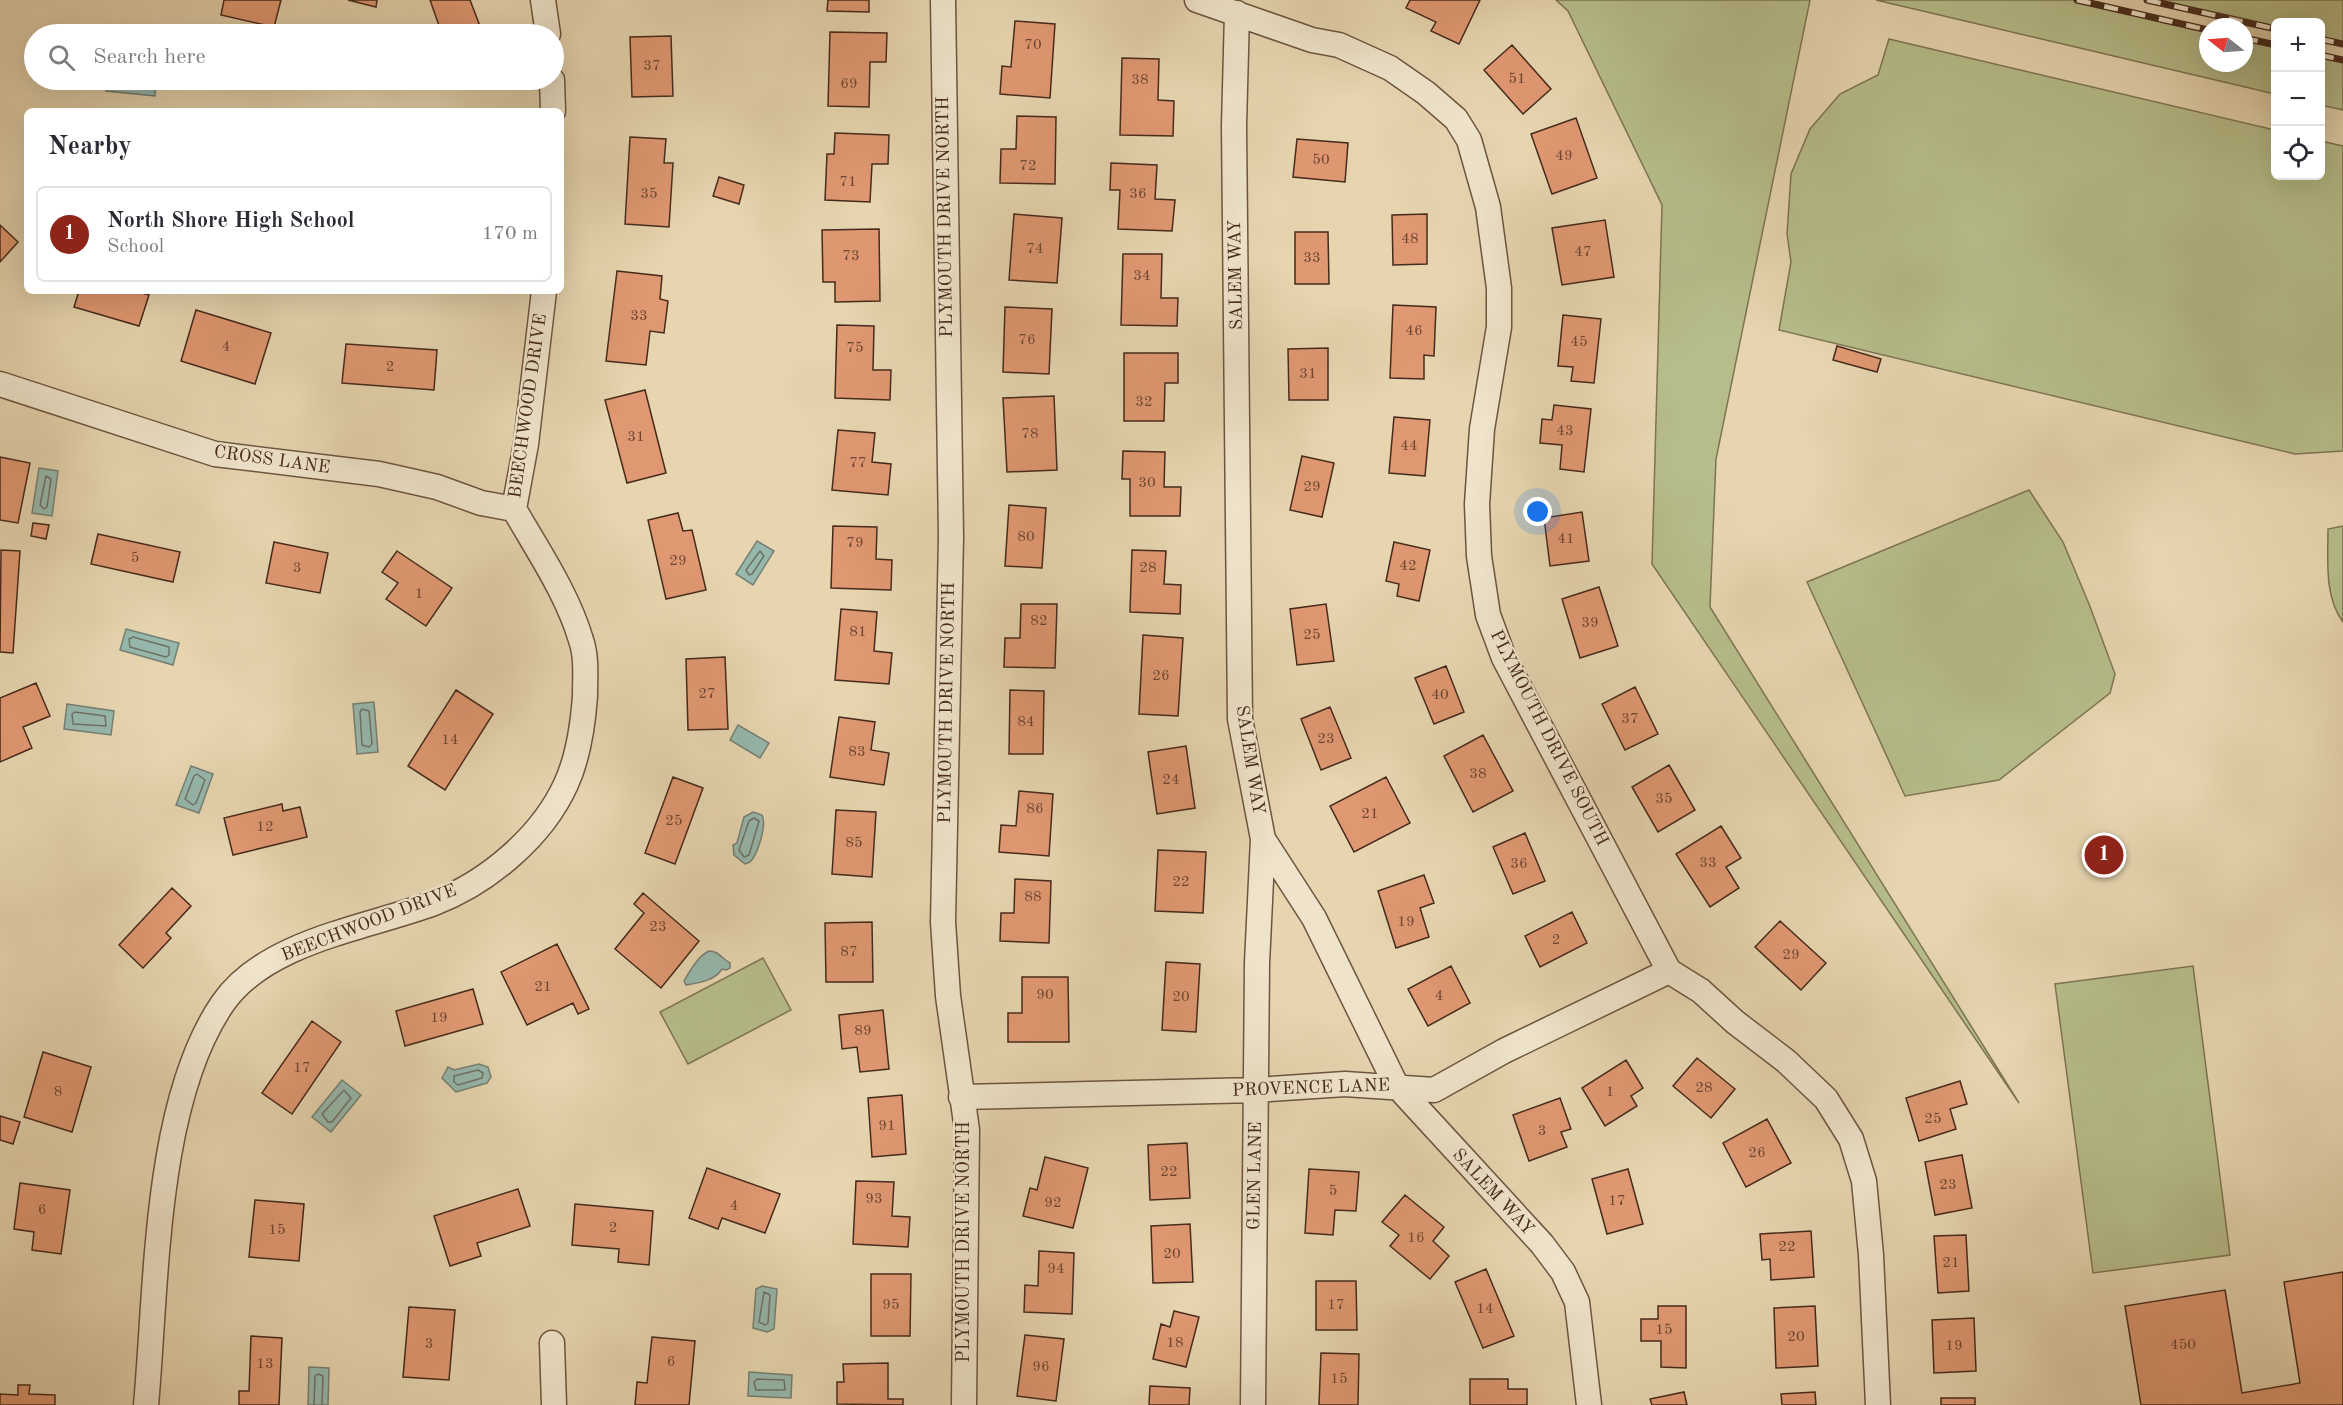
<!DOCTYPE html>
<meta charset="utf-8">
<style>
:root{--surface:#fff;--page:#f2f2f3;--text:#2b2b33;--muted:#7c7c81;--line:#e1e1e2;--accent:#8f2418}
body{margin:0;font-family:"Old Standard TT",serif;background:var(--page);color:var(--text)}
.controls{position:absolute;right:18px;top:18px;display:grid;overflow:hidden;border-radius:9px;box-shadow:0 6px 24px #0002}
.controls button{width:54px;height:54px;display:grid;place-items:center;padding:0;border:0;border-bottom:2px solid var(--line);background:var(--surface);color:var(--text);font:30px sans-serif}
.compass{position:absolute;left:2199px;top:18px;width:54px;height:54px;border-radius:50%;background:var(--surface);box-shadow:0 6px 24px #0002;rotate:287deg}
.you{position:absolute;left:1538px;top:512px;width:21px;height:21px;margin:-15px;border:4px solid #fff;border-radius:50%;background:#1a73e8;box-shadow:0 0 0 9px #1a73e833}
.badge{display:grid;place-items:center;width:39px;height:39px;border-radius:50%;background:var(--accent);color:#fff;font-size:20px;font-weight:700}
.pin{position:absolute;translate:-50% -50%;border:3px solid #fff;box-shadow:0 2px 6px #0006}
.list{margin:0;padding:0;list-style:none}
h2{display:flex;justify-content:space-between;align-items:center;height:78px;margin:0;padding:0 24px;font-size:26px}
h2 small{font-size:20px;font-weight:400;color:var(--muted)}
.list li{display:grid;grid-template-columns:39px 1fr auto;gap:18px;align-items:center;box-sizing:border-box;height:96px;margin:0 12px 12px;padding:0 12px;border:2px solid var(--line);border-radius:9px}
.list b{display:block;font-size:22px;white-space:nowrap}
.list p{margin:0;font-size:20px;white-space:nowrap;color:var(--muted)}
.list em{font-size:20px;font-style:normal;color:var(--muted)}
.icon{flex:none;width:33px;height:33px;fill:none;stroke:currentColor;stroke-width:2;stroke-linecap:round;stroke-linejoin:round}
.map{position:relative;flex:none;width:2343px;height:1405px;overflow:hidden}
.search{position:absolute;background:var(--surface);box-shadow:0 6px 24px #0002;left:24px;top:24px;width:540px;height:66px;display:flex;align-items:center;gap:15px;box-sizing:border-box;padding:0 21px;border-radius:33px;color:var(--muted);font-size:22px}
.panel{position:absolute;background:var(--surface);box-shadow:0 6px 24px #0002;left:24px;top:108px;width:540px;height:186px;border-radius:9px}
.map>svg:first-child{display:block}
.green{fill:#b6bd8a;stroke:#7e7453;stroke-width:1.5}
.water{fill:#96b8ad;stroke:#767f73;stroke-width:1.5}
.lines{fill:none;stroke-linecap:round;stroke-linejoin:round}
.shore{stroke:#6e7164;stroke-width:1.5}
.building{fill:#e09872;stroke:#462a1c;stroke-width:1.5}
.minor-casing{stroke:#6e5541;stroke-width:27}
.minor{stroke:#efe4cb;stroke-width:24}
.rail-casing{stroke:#462a1c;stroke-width:7}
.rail{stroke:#efe4cb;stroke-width:4.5;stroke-dasharray:14;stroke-linecap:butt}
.labels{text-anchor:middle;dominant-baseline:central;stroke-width:4.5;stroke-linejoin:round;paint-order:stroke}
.number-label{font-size:15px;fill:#6c4632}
.street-label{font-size:18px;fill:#462a1c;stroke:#efe4cb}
</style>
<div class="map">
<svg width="2343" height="1405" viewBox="0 0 2343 1405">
<rect width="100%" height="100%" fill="#e6d5af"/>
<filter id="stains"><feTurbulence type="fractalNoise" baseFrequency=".00333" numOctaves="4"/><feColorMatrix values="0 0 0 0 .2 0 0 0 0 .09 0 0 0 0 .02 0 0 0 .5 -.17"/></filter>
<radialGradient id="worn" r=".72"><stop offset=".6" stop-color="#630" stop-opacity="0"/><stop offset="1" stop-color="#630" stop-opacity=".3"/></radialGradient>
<path class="green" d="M1556 0H1810L1716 459 1710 607 2019 1103 1652 564 1662 205 1568 11Z
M1876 0H2076L2208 30V63H2244V38L2275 45V94Z
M2152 0H2343V44L2321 38 2320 22H2276L2275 28Z
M1889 39 2275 130 2276 176H2320L2321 141 2343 146V451L2295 454 1779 330 1791 262 1787 234 1791 174 1810 129 1840 94 1878 75Z
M2321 55 2343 60V110L2321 105Z
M2029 490 2063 542 2089 604 2115 674 2110 693 1999 780 1905 796 1807 582Z
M2343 526V622C2324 597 2328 559 2328 529Z
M763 958 791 1010 688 1064 660 1012Z
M2193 966 2230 1255 2093 1273 2055 984Z"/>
<path class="water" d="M108 80H156L155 96 106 91Z
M39 468 58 471 52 516 32 513Z
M757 541 774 551 753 585 736 574Z
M126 629 179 643 173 665 120 650Z
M374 702 378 752 357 754 353 704Z
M67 704 114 711 111 735 64 729Z
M738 725 769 743 760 758 730 740Z
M191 766 213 774 199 813 176 805Z
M753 812 762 815C767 825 758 854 750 862L745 864 734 855 733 845 737 843 744 817Z
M709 951C719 951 722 959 730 963V968L726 970 722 969C715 981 697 983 686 985L684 981C689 972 699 955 709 951Z
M479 1064 488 1067 491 1077 487 1083 456 1092 442 1078 448 1067 454 1070Z
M342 1080 361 1095 331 1132 312 1117Z
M762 1286 777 1289 774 1329 767 1332 753 1328 756 1289Z
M309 1367 329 1368 328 1405H308Z
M749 1372 792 1375 791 1398 748 1396Z"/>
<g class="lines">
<path class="shore" d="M46 476 51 479 47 507 44 509 40 505Z
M760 551 764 556 752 574 749 575 746 570Z
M133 637 169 647V655L166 657 130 647 129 639Z
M362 709 369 711 372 744 369 747 362 745 360 712Z
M75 712 105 716 106 726 73 724 72 714Z
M197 774 205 780 196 803 193 805 185 799 194 776Z
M754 818 759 821 749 855 744 857 739 850 749 821Z
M478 1070 483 1073 482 1078 458 1085 454 1082V1076Z
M344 1090 351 1098 332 1122H328L322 1114Z
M764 1292 770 1295 768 1323 765 1325 759 1322Z
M757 1379 784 1380 785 1390H756L754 1382Z
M314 1405 315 1376 318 1374 323 1376 322 1405"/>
</g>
<path class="building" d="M224 0H281L274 27 221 15Z
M348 0H377L376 7Z
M430 0H470L483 34H442Z
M828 0H869V12L827 11Z
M1410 0H1480L1459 44 1431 31 1436 22 1406 8Z
M1015 21 1055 24 1050 98 1000 94 1002 66 1011 67Z
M830 32 887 33 886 62H870L869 107 828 106Z
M671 36 673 96 632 97 630 37Z
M1512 45 1551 89 1523 114 1484 70Z
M1122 58 1159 59 1158 100 1174 101 1173 136 1120 135Z
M1017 116 1056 117 1055 184 1000 183 1001 149H1016Z
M1576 118 1597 178 1552 194 1531 134Z
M835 133 889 135 888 164H872L870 202 825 200 827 154H834Z
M630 137 666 139 664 163H673L669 227 625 224Z
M1297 139 1348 143 1345 182 1293 177Z
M1111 163 1157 165 1155 199 1175 200 1172 231 1118 229 1120 190H1110Z
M719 177 744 185 739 204 713 196Z
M1014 214 1062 218 1057 283 1009 280Z
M1427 214V264L1393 265 1392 215Z
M1605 220 1614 277 1562 285 1552 228Z
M0 225 18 242 0 262Z
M879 229 880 301 835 302V282H823L822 230Z
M1295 232H1328L1329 284H1295Z
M1123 254H1162L1161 298H1178L1177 326 1121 325Z
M617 271 662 276 660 299 668 301 664 333 650 331 646 365 606 361Z
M79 291H135L149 295 139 326 74 307Z
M1393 305 1436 307 1434 356 1424 355V379L1390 378Z
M1005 307 1052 309 1049 374 1003 372Z
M196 310 271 333 255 384 181 361Z
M1563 315 1601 319 1594 383 1571 381 1573 367 1558 366Z
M837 325 874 326 873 370H891L890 400 835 398Z
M346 344 437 350 434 390 342 383Z
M1837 346 1881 359 1877 372 1833 360Z
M1328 348V400H1289L1288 349Z
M1124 353H1178V383H1165L1164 421H1124Z
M645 390 666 473 627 483 605 400Z
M1054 396 1057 470 1007 472 1003 398Z
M1554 405 1591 409 1584 472 1560 469 1562 445 1540 443 1542 419 1552 420Z
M1394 417 1430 420 1425 476 1389 473Z
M838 430 875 433 872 462 891 464 888 495 832 490Z
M1123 451 1165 452 1164 487H1181L1180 516H1130V479H1122Z
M1302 456 1334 463 1322 517 1290 510Z
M0 457 30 463 18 523 0 520Z
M1009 505 1046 508 1042 568 1005 566Z
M1582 512 1589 561 1550 566 1544 518Z
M678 513 683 531 692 530 706 590 666 599 648 520Z
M33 523 49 525 46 539 31 536Z
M833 526 877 527 876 559 892 560 891 590 831 588Z
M98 534 180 552 173 582 91 564Z
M274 542 328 553 320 593 266 583Z
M1394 542 1430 550 1419 601 1397 596 1399 584 1386 581Z
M1 550 20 551 13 653 0 652Z
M1132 550 1166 551 1164 584 1181 585 1180 614 1130 612Z
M397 551 452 588 426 626 386 599 398 583 382 572Z
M1599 587 1618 646 1580 658 1562 599Z
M1021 604H1057L1055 668 1004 667 1005 638H1020Z
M1326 604 1334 661 1297 665 1290 609Z
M841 609 877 612 874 651 892 653 889 684 835 680Z
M1143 635 1183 638 1178 716 1139 714Z
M725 657 728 729 688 730 686 659Z
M1446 666 1464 712 1434 724 1415 678Z
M36 683 50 716 23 727 32 748 0 762V698Z
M1635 687 1658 734 1625 750 1602 704Z
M456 690 493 714 445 790 408 766Z
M1010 690 1044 691 1043 754H1009Z
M1330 707 1351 758 1321 770 1301 719Z
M839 717 875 722 871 750 889 753 884 785 830 777Z
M1483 735 1513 791 1473 812 1444 756Z
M1186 746 1195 808 1157 814 1148 752Z
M1669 765 1695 810 1658 832 1632 787Z
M673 777 703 788 675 864 645 853Z
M1386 777 1410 823 1354 852 1330 806Z
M1019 791 1053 794 1049 856 999 852 1001 825 1016 826Z
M282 804 283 811 300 807 307 837 233 855 224 818Z
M836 810 876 812 872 877 832 874Z
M1721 826 1741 858 1726 867 1739 888 1710 907 1676 854Z
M1525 833 1545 881 1513 894 1493 847Z
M1158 850 1206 852 1203 913 1155 911Z
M1424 875 1434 903 1420 908 1429 937 1396 948 1378 891Z
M1015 879 1051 881 1049 943 1000 941 1001 913H1014Z
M172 888 191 906 166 933 171 938 143 968 119 945Z
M643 893 699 941 661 988 615 949 644 913 634 904Z
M1572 912 1587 943 1540 967 1525 936Z
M1780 921 1826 963 1801 990 1755 947Z
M872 922 873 982H826L825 923Z
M557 944 589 1009 578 1014 573 1003 527 1025 501 972Z
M1166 962 1200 964 1196 1032 1162 1030Z
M1451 966 1470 1003 1428 1026 1408 989Z
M1022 977H1068L1069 1042H1008V1013H1022Z
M473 989 483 1024 405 1046 396 1011Z
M883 1010 889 1069 860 1072 857 1047 842 1049 839 1015Z
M312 1021 341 1042 292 1114 262 1093Z
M43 1052 91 1067 72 1132 24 1117Z
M1697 1058 1735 1089 1711 1118 1673 1086Z
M1626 1060 1643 1088 1631 1096 1637 1106 1605 1126 1582 1088Z
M1960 1081 1967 1104 1950 1109 1956 1129 1919 1141 1906 1098Z
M902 1095 906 1154 872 1157 868 1098Z
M1560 1098 1571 1129 1561 1132 1567 1147 1529 1161 1513 1115Z
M0 1116 20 1122 13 1144 0 1140Z
M1767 1119 1791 1163 1746 1187 1723 1143Z
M1187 1143 1190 1198 1150 1200 1148 1145Z
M1962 1155 1972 1208 1935 1215 1925 1162Z
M1045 1157 1088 1168 1073 1228 1023 1216 1030 1188 1037 1190Z
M707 1168 780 1194 765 1233 722 1218 718 1229 689 1218Z
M1309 1169 1359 1172 1356 1211 1335 1210 1333 1235 1305 1233Z
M1628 1169 1643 1224 1607 1234 1592 1179Z
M856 1181 894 1182 892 1216 910 1217 908 1247 853 1244Z
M20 1183 70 1190 61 1254 32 1250 34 1232 14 1229Z
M518 1189 530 1226 477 1243 481 1256 450 1266 434 1216Z
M1405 1195 1444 1227 1433 1241 1449 1256 1430 1279 1390 1246 1399 1235 1382 1222Z
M255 1200 304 1204 299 1261 249 1257Z
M575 1204 653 1211 649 1265 618 1262 619 1249 572 1245Z
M1190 1224 1193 1282 1153 1283 1151 1226Z
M1811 1231 1814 1277 1771 1280 1770 1259 1762 1260 1760 1234Z
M1966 1235 1969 1291 1938 1293 1934 1236Z
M1039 1251 1074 1253 1072 1314 1024 1312 1025 1285 1038 1286Z
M1486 1269 1514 1336 1483 1348 1455 1282Z
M2343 1272V1405H2141L2125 1306 2225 1290 2242 1393 2300 1383 2284 1282Z
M871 1274H911L910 1336H871Z
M1316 1281H1356L1357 1330H1316Z
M1658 1306H1686V1368L1661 1367V1341H1641V1319H1658Z
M1815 1306 1818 1366 1776 1368 1774 1308Z
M409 1307 455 1310 449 1380 403 1377Z
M1174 1311 1199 1317 1186 1367 1153 1359 1161 1324 1170 1327Z
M1974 1318 1976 1371 1934 1373 1932 1320Z
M1025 1335 1064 1339 1056 1401 1017 1396Z
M251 1336 282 1338 279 1405H239V1391H249Z
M652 1337 695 1341 689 1405H635L637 1382 647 1383Z
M1321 1353 1359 1354 1358 1405H1319Z
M888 1363V1399H903V1405L837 1404V1382H844L843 1364Z
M1470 1379H1508V1389H1527V1405H1470Z
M18 1385H30L29 1394 55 1395V1405H0V1394L18 1395Z
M1150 1386 1190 1388 1189 1405H1149Z
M1684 1392 1687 1405H1652L1650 1399Z
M1815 1392 1816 1405H1782L1781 1394Z
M1941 1398H1975V1405H1941Z"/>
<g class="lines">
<g class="minor-casing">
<path id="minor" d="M543 0 548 34
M943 0 951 537 943 922 948 996 967 1130 964 1405
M1197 0 1312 40 1339 45 1390 68 1426 93 1456 119 1469 140 1488 207 1499 288V327L1482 429 1477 504 1479 556 1488 615 1504 658 1669 971 1701 991 1735 1022 1786 1061 1826 1099 1851 1139 1864 1181 1871 1255 1878 1405
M1237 13 1234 126 1240 719 1263 839 1314 918 1396 1085 1542 1244 1563 1272 1577 1302 1589 1405
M552 80 553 111
M0 384 215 454 379 474 437 487 481 503 514 509
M961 1097 1256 1090 1345 1084 1434 1090 1504 1051 1669 971
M552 1343 554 1405
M146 1405C157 1286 154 1103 223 1003 266 941 367 928 434 903 487 883 542 837 566 784 578 758 583 724 585 696 585 678 587 657 581 640 567 593 538 551 514 509L526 444 544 291
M1253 1405 1257 963 1263 839"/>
</g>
<use href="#minor" class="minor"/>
<g class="rail-casing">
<path id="rail" d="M2077 0 2208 30
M2147 0 2276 29
M2244 38 2276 45
M2320 39 2343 44
M2320 55 2343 60"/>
</g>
<use href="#rail" class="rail"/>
</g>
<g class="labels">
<g class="number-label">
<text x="1033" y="45">70</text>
<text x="652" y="66">37</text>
<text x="1517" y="79">51</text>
<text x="1140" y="80">38</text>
<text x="849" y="84">69</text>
<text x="1564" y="156">49</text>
<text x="1321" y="160">50</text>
<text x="1028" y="166">72</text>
<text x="848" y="182">71</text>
<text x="649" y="194">35</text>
<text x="1138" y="194">36</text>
<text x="1410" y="239">48</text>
<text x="1035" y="249">74</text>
<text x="1583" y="252">47</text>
<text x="851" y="256">73</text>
<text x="1312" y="258">33</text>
<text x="1142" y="276">34</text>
<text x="639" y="316">33</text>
<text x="1414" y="331">46</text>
<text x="1027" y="340">76</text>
<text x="1579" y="342">45</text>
<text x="226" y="347">4</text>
<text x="855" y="348">75</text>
<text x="390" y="367">2</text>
<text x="1308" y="374">31</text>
<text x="1144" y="402">32</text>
<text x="1565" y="431">43</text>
<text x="1030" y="434">78</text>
<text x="636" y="437">31</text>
<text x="1409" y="446">44</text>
<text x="858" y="463">77</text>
<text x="1147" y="483">30</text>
<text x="1312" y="487">29</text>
<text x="1026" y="537">80</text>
<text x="1566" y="539">41</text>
<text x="855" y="543">79</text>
<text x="135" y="558">5</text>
<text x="678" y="561">29</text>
<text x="1408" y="566">42</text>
<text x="297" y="568">3</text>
<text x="1148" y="568">28</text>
<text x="419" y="594">1</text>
<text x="1039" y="621">82</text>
<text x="1590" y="623">39</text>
<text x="858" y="632">81</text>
<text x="1312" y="635">25</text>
<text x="1161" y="676">26</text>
<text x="707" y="694">27</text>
<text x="1440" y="695">40</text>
<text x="1630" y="719">37</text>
<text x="1026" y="722">84</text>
<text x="1326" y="739">23</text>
<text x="450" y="740">14</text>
<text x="857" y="752">83</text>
<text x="1478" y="774">38</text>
<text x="1171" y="780">24</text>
<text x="1664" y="799">35</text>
<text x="1035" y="809">86</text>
<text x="1370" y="814">21</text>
<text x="674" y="821">25</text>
<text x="265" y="827">12</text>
<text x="854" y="843">85</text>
<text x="1708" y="863">33</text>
<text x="1519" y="864">36</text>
<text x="1181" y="882">22</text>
<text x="1033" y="897">88</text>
<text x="1406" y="922">19</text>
<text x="658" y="927">23</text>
<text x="1556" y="940">2</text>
<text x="849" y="952">87</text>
<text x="1791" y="955">29</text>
<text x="543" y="987">21</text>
<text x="1045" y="995">90</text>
<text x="1439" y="996">4</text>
<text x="1181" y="997">20</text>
<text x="439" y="1018">19</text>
<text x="863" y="1031">89</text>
<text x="302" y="1068">17</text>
<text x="1704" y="1088">28</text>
<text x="58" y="1092">8</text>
<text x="1610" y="1092">1</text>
<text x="1933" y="1119">25</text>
<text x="887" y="1126">91</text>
<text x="1542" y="1131">3</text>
<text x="1757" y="1153">26</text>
<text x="1169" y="1172">22</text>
<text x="1948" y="1185">23</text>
<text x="1333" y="1191">5</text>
<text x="874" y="1199">93</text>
<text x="1617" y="1201">17</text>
<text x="1053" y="1203">92</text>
<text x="734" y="1206">4</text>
<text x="42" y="1210">6</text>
<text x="613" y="1228">2</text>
<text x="277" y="1230">15</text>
<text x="1416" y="1238">16</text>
<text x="1787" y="1247">22</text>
<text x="1172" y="1254">20</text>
<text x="1951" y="1263">21</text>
<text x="1056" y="1269">94</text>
<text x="891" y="1305">95</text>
<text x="1336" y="1305">17</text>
<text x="1485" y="1309">14</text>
<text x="1664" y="1330">15</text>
<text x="1796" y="1337">20</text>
<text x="1175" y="1343">18</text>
<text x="429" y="1344">3</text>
<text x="2183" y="1345">450</text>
<text x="1954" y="1346">19</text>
<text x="671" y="1362">6</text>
<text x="265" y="1364">13</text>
<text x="1041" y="1367">96</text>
<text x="1339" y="1379">15</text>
</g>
<g class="street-label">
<text transform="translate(945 217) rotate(-91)">PLYMOUTH DRIVE NORTH</text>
<text transform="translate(1236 275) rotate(-91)">SALEM WAY</text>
<text transform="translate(528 406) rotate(-82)">BEECHWOOD DRIVE</text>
<text transform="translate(272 460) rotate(8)">CROSS LANE</text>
<text transform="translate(947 703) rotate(-89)">PLYMOUTH DRIVE NORTH</text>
<text transform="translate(1549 738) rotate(63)">PLYMOUTH DRIVE SOUTH</text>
<text transform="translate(1250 760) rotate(81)">SALEM WAY</text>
<text transform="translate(369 923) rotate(-21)">BEECHWOOD DRIVE</text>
<text transform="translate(1311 1088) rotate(-2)">PROVENCE LANE</text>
<text transform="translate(1255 1176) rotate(-89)">GLEN LANE</text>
<text transform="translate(1493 1192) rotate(47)">SALEM WAY</text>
<text transform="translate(964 1242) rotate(-90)">PLYMOUTH DRIVE NORTH</text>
</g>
</g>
<rect width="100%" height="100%" filter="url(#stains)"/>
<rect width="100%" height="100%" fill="url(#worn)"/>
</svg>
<div class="controls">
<button>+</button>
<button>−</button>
<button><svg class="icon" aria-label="locate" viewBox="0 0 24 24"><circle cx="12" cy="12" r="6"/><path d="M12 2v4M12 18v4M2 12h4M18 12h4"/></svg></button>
</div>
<svg class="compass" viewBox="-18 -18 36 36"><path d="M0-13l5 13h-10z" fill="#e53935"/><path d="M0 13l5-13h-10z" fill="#7c7c81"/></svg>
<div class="you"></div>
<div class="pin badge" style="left:2104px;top:855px">1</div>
<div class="search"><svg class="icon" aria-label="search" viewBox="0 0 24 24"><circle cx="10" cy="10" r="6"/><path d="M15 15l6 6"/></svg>Search here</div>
<section class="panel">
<h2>Nearby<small></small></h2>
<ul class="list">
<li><span class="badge">1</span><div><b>North Shore High School</b><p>School</p></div><em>170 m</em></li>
</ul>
</section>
</div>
